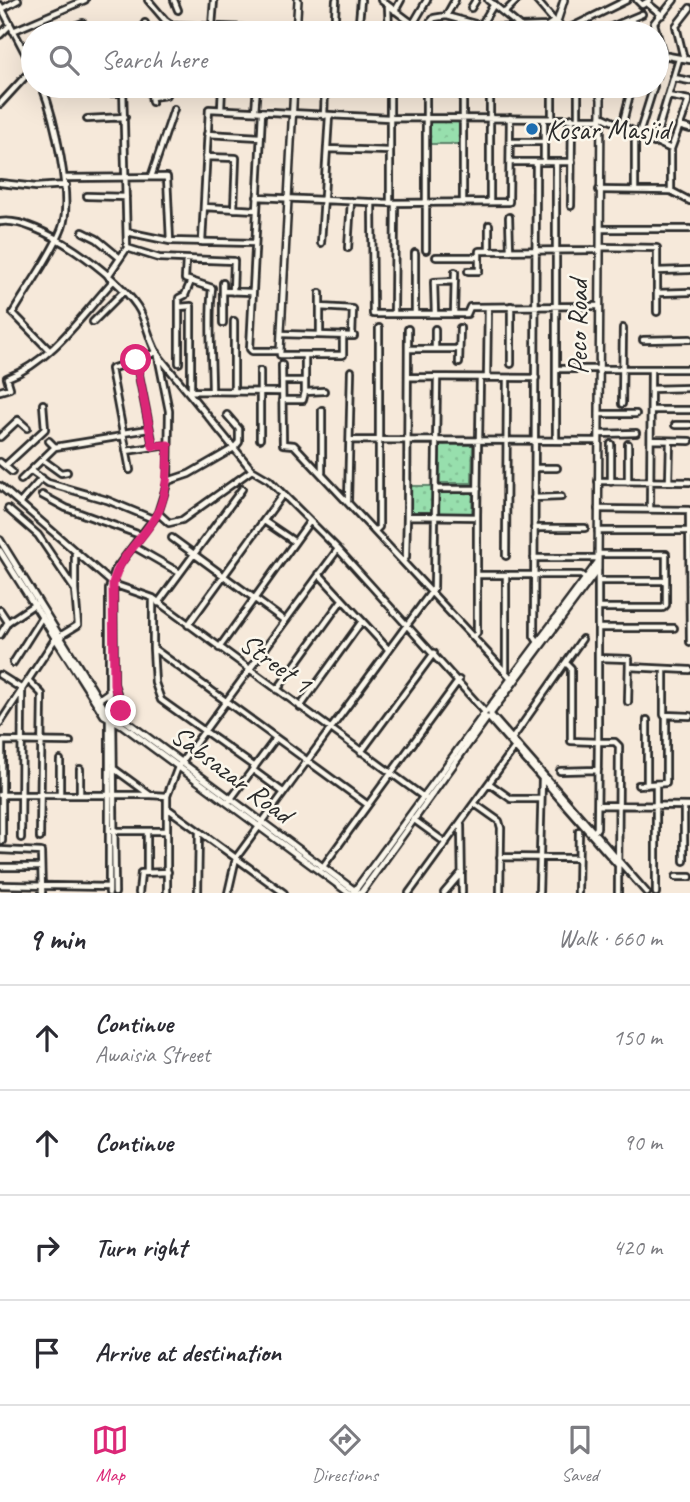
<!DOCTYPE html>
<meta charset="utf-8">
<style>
:root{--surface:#fff;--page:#f2f2f3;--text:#2b2b33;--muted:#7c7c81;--line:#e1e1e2;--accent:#db2777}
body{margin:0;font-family:Caveat,sans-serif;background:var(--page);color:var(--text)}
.stop{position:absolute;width:21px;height:21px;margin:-16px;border:5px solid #db2777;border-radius:50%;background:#fff}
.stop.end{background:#db2777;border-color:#fff;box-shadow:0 2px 7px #0008}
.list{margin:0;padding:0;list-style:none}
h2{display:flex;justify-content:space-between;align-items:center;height:91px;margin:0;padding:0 28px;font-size:30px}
h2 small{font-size:23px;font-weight:400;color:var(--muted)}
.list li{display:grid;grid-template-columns:46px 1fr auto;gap:21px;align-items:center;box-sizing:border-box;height:105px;padding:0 28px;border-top:2px solid var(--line)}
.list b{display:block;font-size:26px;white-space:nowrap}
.list p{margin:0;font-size:23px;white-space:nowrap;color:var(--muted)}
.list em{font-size:23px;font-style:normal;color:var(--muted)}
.icon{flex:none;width:38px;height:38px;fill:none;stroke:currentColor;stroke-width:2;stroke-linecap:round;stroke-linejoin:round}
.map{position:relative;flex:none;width:690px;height:893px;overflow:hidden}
.search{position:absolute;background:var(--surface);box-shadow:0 7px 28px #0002;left:21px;right:21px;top:21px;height:77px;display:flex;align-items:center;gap:18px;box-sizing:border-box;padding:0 24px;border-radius:38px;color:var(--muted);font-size:26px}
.sheet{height:511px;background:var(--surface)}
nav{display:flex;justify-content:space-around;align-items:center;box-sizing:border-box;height:98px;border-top:2px solid var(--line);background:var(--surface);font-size:19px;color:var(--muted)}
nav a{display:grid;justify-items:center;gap:4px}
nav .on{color:var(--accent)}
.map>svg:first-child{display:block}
.park{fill:url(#park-dots);stroke:#61856c;stroke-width:2}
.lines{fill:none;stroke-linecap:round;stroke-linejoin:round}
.street-casing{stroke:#2b2b2b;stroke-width:10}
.secondary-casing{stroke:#2b2b2b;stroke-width:10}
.street{stroke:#fbf7ec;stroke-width:4.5}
.secondary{stroke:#fbf7ec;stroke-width:5}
.route{stroke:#db2777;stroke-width:9}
.poi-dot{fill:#1f6fb2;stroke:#fbf7ec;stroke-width:2.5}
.labels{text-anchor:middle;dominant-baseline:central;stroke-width:5;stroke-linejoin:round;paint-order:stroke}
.poi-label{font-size:28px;fill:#2b2b2b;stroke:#fbf7ec;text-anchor:start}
.street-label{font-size:28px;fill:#2b2b2b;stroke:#fbf7ec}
</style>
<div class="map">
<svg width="690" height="893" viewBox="0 0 690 893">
<defs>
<pattern id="park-dots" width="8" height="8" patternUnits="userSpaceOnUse" patternTransform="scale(1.75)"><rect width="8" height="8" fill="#97dfad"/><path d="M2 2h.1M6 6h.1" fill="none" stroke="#82c095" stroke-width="1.8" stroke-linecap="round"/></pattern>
</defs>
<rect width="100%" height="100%" fill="#f6e9da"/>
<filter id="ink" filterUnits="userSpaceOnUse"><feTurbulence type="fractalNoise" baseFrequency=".0143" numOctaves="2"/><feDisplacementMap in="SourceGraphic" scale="14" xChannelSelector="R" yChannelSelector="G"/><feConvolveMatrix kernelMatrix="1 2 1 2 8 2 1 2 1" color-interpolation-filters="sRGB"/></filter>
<g filter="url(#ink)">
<path class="park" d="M428 121H459V144H428Z
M440 443 473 444 472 483H439Z
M410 486H432V512H409Z
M439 490H473L472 513H439Z"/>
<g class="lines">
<g class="street-casing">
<path id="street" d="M148 0 165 20 172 25 297 30
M174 0 178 10
M381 0 413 24 425 28V33
M488 0 521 27
M536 0 555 22
M637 0 642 5 647 2
M649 0 647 3 662 15 674 0
M0 5 33 68
M388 7 389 33
M471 8 476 0
M2 9 18 0
M395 11 401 0
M505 12 517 0
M446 16 455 0
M631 19 636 33
M145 23 146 33
M462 23V33
M413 24 427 0
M212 26 214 0
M480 27 494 4
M425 28 434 18 446 16 490 28 547 26 553 22 552 33
M13 31 85 0
M564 31 627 0
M55 33 83 23
M172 33V25
M197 33V26
M334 33 336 0
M358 33 361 0
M597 33 642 14
M0 35 10 25
M23 47 33 43
M657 54 690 60
M684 59 676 26 690 8
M657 77 663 55 654 23 661 14
M674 78 690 81
M42 86C54 117 73 198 62 228 53 253 27 289 13 313L50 351
M150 86 152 102
M390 86V203
M463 86V203
M325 88 390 92
M194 90V86
M490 91H552
M89 93H124
M668 96 689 100
M152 97 166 95 169 86
M0 104 33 68
M221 109 222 86
M255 111 257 86
M262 112 250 349 252 351H280V355H343V335
M324 116 325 89
M601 116 671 149
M552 118V86
M578 118V86
M87 119 125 117
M544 119V162
M622 126 632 86
M679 126 690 129
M635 132V190
M207 134 260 137
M639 134 654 86
M510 142H544
M654 143 679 59
M327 149 389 151
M206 157 236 158 234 209
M510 162H572
M536 162 534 636 540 645
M151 177 174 109
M65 178 167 177 170 241
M0 183 36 187 66 185
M599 190 671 191 690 201
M671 191V149L689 100
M87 196 126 197
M257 197 390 203 509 202 510 118
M372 202 373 314H467L470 307 598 306
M490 202V86
M571 206 572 118
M204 207 256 210
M509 217 510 251
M0 222C38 216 116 275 137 306 148 322 149 345 161 359 191 396 222 433 252 470L269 480 338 549 485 712
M600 229H690
M83 232 97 239 120 258
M127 232 170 241 254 243
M202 242 209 109 389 118 600 119
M321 243 329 116
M600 247 657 248V312
M127 248 159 258 234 261 233 292
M348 248 351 201
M426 250V86
M489 251V225
M415 253V314
M436 257H478
M186 260 185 279 212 288C208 322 212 357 212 391
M468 271H479V251L598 250
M657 271 690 270
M108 276 127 248 123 86
M223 291 251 292
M320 293V334
M657 293 690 292
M179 307 191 306V391
M320 307 353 309 352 336
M394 314 395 203
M435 314 434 282 455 281
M454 314 455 272
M93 322 124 291
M223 323V283
M435 329V349
M281 334 354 336
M643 340 690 339
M408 349H459
M136 360 153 446
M179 363V298L185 295 191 281
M459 363 460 328
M511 364V306
M282 365 283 444 294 445 511 678
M557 369H690
M408 377 536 378
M487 378 488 307
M282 381H305
M651 389 690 388
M0 391 10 388 7 378C52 361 82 315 113 281
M190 391 282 392
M234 391V321
M305 392V355
M282 400H303L305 392 324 391
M622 404 623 328
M651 410H690
M599 414H636
M675 425H690
M123 433 149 429
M599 434 636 433
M0 437 18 420 27 428
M260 439V371
M350 440 598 441
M479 440 480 378
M651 440 690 441
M49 441 55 447
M556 441V162
M611 444V482
M126 451 168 445
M43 460 61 473 67 472
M0 462 12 472
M5 466 45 429 43 404
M535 468H557
M130 470 111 369 157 352
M31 471 48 483 107 500 153 519
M322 473V410
M21 480 55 447 123 436
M168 481 189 474 234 448 239 442V429L227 415
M598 481 690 482
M628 482V444
M669 482 670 441
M0 486 113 584 153 598 425 798
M436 489H478
M42 495 66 508 140 535
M534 498 561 497
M348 501 351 371
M20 503 42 478
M8 509 38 535 75 590 78 625 60 636
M598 509 689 510 690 642
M650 509 651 370
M158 513 169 523 182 520 252 470
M407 516 408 329
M264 521 295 542
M534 528H585
M376 530 379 527V328
M598 531H689
M172 538 285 621
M133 546 180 573
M75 553V590
M506 556 507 378
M534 558H598
M404 560 406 557 407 516 477 517 478 440
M319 574 388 649
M477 575H581L588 580
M506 575V671
M598 581H666
M113 585 114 684 126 721
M158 603 242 489
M598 608H663L666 605V554H598
M0 610 8 622
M188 625 283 494
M598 628H674
M0 635 8 622 35 604
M474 636 477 633V517
M153 648V598
M219 648 310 521
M598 658 629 659 628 702
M13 663 42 617
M566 663 571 668V741L598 742V570
M629 667 690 670
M664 669V715L690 716
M0 675 22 689
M28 680 42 694 40 838
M277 690 342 600
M300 707 362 621
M491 715 647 893
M113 716 115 893
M489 718 618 865
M0 723 55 639
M512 739 582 639
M1 741 70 742
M361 752 434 653
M255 767 161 700 155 683 153 648 368 805
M113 768 150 795 167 796
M80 769V795
M253 770 283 792
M560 771 598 770
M490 784 511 799H540
M638 785 666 783V716
M647 785V720
M656 785V893
M0 795H150
M60 795V760
M230 800 276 738
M475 804 499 821 501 828 500 893
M598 805 690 806
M167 808 284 893
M413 819 446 843
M461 825 462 893
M112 831H167
M147 831V872
M592 835 597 828 598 742H615L619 746 618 893
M21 838 22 690
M2 841V741
M0 850 41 852 42 893
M500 857 578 858
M684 861V806
M0 867H41
M322 868 459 680
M676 877H690
M0 885 109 887
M109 893V589L115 570 158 513 168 481 169 411 158 356
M139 893 141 873 168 872
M167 893V796L178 767 338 549
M198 893 199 832
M228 893 236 858 434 588 437 378
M409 893 515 747
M444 893 462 872
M539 893 542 779
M578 893 579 831"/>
</g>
<g class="secondary-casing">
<path id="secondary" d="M564 0 557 22 566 33
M296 33 298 0
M280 351 294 86
M0 540 106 711 126 721 358 893
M0 551 104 715 122 725 349 893
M99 699 109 692
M487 711 598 562
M491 713 598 569 601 99 597 86
M353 893 484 714
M361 893 487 718"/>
</g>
<use href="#street" class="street"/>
<use href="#secondary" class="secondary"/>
</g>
</g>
<g class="lines" filter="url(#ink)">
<path class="route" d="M121 711 114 684 113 584C119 554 147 537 159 510 168 488 167 469 168 445L153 446 136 360"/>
</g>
<circle class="poi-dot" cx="532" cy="129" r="7"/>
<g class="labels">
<g class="poi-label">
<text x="546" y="129">Kosar Masjid</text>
</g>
<g class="street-label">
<text transform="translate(577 327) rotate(-90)">Peco Road</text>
<text transform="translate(276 663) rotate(36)">Street 1</text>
<text transform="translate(232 774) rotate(37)">Sabsazar Road</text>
</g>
</g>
</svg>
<div class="stop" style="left:136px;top:360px"></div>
<div class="stop end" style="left:121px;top:711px"></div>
<div class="search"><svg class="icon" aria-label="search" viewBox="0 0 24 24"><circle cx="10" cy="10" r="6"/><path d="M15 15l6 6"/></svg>Search here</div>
</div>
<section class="sheet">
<h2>9 min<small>Walk · 660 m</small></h2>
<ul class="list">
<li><svg class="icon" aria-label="ahead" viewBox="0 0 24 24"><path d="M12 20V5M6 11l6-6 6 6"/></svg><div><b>Continue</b><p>Awaisia Street</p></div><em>150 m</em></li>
<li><svg class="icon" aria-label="ahead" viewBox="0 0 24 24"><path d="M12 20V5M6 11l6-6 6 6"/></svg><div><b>Continue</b></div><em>90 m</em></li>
<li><svg class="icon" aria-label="right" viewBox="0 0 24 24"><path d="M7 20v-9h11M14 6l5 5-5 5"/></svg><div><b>Turn right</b></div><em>420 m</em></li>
<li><svg class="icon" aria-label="arrive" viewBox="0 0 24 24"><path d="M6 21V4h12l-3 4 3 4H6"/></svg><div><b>Arrive at destination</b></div></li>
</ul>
</section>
<nav>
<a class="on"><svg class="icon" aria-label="map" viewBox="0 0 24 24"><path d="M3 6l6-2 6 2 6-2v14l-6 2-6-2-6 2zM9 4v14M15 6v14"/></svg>Map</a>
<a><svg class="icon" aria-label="directions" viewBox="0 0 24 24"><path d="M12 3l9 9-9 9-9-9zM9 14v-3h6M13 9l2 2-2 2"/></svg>Directions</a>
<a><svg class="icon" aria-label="saved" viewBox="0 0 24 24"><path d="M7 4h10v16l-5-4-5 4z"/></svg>Saved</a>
</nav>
